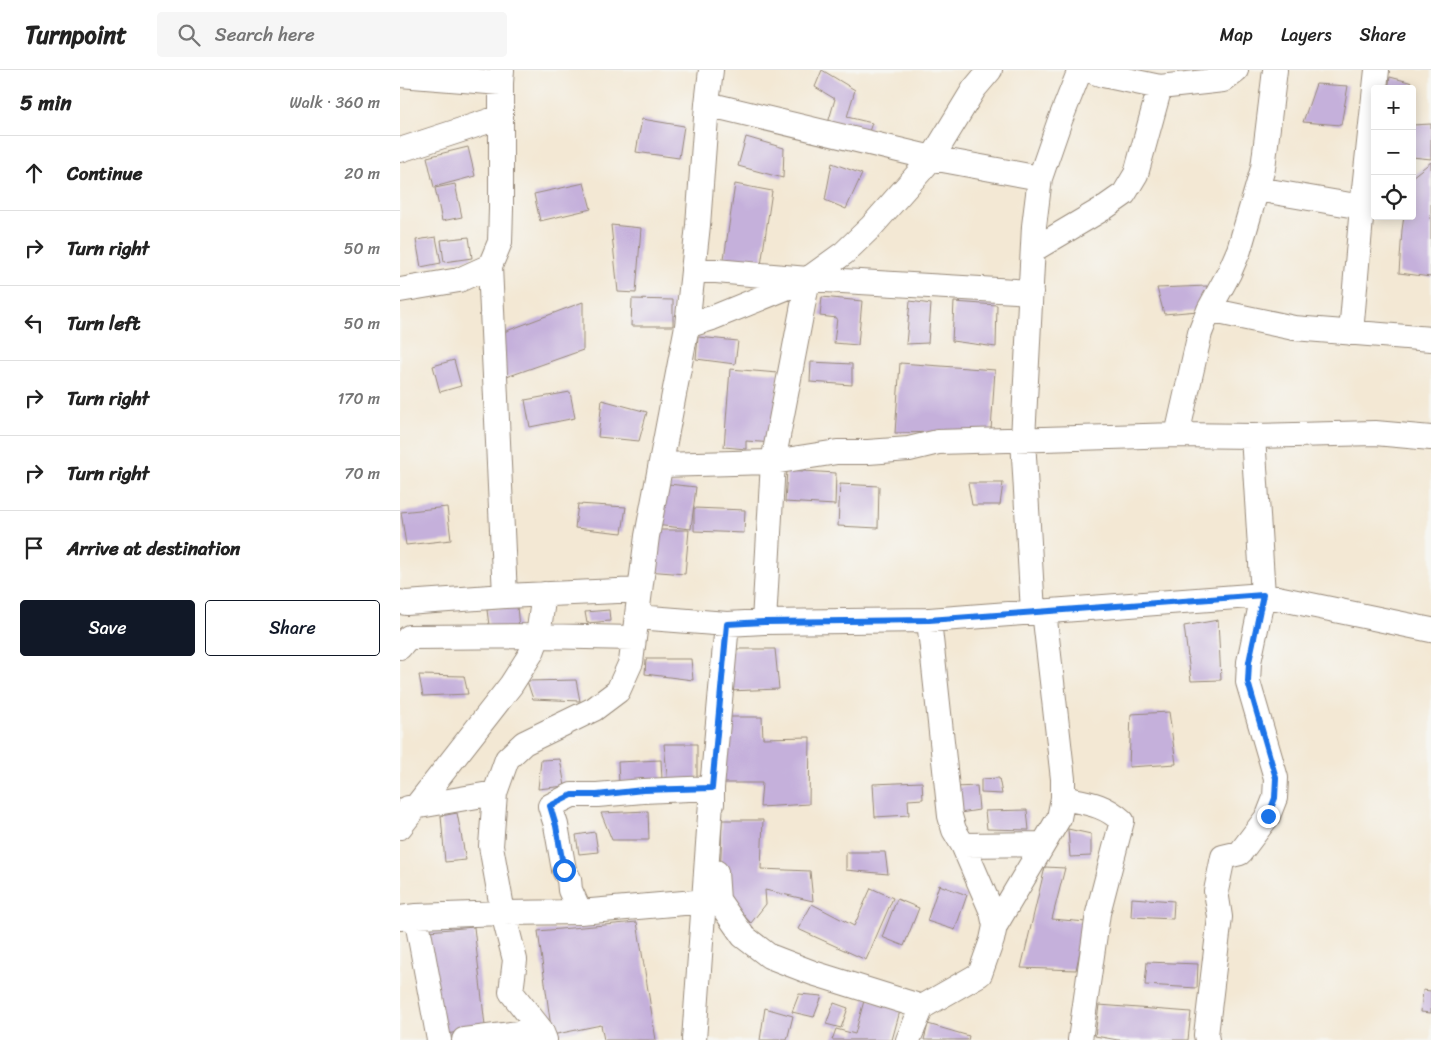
<!DOCTYPE html>
<meta charset="utf-8">
<style>
:root{--surface:#fff;--page:#f6f6f6;--text:#222;--muted:#767676;--line:#e0e0e0;--accent:#111827}
body{margin:0;font-family:Sriracha,sans-serif;background:var(--page);color:var(--text)}
.controls{position:absolute;right:15px;top:15px;display:grid;overflow:hidden;border-radius:5px;box-shadow:0 2px 12px #0003}
.controls button{width:45px;height:45px;display:grid;place-items:center;padding:0;border:0;border-bottom:1px solid var(--line);background:var(--surface);color:var(--text);font:25px sans-serif}
.stop{position:absolute;width:15px;height:15px;margin:-11px;border:4px solid #1a73e8;border-radius:50%;background:#fff}
.stop.end{background:#1a73e8;border-color:#fff;box-shadow:0 1px 5px #0008}
.list{margin:0;padding:0;list-style:none}
h2{display:flex;justify-content:space-between;align-items:center;height:65px;margin:0;padding:0 20px;font-size:21px}
h2 small{font-size:16px;font-weight:400;color:var(--muted)}
.list li{display:grid;grid-template-columns:32px 1fr auto;gap:15px;align-items:center;box-sizing:border-box;height:75px;padding:0 20px;border-top:1px solid var(--line)}
.list b{display:block;font-size:19px;white-space:nowrap}
.list em{font-size:16px;font-style:normal;color:var(--muted)}
.actions{display:flex;gap:10px;padding:15px 20px}
.actions a{flex:1;padding:11px 0;border:1px solid var(--accent);border-radius:5px;text-align:center;font-size:18px;color:var(--accent)}
.actions .main{background:var(--accent);color:#fff}
.icon{flex:none;width:28px;height:28px;fill:none;stroke:currentColor;stroke-width:2;stroke-linecap:round;stroke-linejoin:round}
.map{position:relative;flex:none;width:1031px;height:970px;overflow:hidden}
header{display:flex;align-items:center;gap:30px;box-sizing:border-box;height:70px;padding:0 25px;background:var(--surface);border-bottom:1px solid var(--line)}
header strong{font-size:24px}
nav{display:flex;gap:28px;margin-inline-start:auto;font-size:18px}
.search{width:350px;height:45px;background:var(--page);display:flex;align-items:center;gap:12px;box-sizing:border-box;padding:0 18px;border-radius:5px;color:var(--muted);font-size:19px}
main{display:flex}
aside{flex:1;background:var(--surface)}
.map>svg:first-child{display:block}
.building{fill:#c5b0db}
.lines{fill:none;stroke-linecap:round;stroke-linejoin:round}
.minor-casing{stroke:#978979;stroke-width:26}
.minor{stroke:#fff;stroke-width:24}
.route{stroke:#1a73e8;stroke-width:6}
</style>
<header>
<strong>Turnpoint</strong>
<div class="search"><svg class="icon" aria-label="search" viewBox="0 0 24 24"><circle cx="10" cy="10" r="6"/><path d="M15 15l6 6"/></svg>Search here</div>
<nav><a>Map</a><a>Layers</a><a>Share</a></nav>
</header>
<main>
<aside>
<h2>5 min<small>Walk · 360 m</small></h2>
<ul class="list">
<li><svg class="icon" aria-label="ahead" viewBox="0 0 24 24"><path d="M12 20V5M6 11l6-6 6 6"/></svg><div><b>Continue</b></div><em>20 m</em></li>
<li><svg class="icon" aria-label="right" viewBox="0 0 24 24"><path d="M7 20v-9h11M14 6l5 5-5 5"/></svg><div><b>Turn right</b></div><em>50 m</em></li>
<li><svg class="icon" aria-label="left" viewBox="0 0 24 24"><path d="M17 20v-9H6M10 6l-5 5 5 5"/></svg><div><b>Turn left</b></div><em>50 m</em></li>
<li><svg class="icon" aria-label="right" viewBox="0 0 24 24"><path d="M7 20v-9h11M14 6l5 5-5 5"/></svg><div><b>Turn right</b></div><em>170 m</em></li>
<li><svg class="icon" aria-label="right" viewBox="0 0 24 24"><path d="M7 20v-9h11M14 6l5 5-5 5"/></svg><div><b>Turn right</b></div><em>70 m</em></li>
<li><svg class="icon" aria-label="arrive" viewBox="0 0 24 24"><path d="M6 21V4h12l-3 4 3 4H6"/></svg><div><b>Arrive at destination</b></div></li>
</ul>
<div class="actions"><a class="main">Save</a><a>Share</a></div>
</aside>
<div class="map">
<svg width="1031" height="970" viewBox="0 0 1031 970">
<rect width="100%" height="100%" fill="#f6f6f2"/>
<filter id="ink" filterUnits="userSpaceOnUse"><feTurbulence type="fractalNoise" baseFrequency=".02" numOctaves="2"/><feDisplacementMap in="SourceGraphic" scale="10" xChannelSelector="R" yChannelSelector="G"/><feConvolveMatrix kernelMatrix="1 2 1 2 8 2 1 2 1" color-interpolation-filters="sRGB"/></filter>
<filter id="wash" filterUnits="userSpaceOnUse"><feTurbulence type="fractalNoise" baseFrequency=".0096" numOctaves="4" result="noise"/><feDisplacementMap in="SourceGraphic" scale="20" xChannelSelector="R" yChannelSelector="G"/><feGaussianBlur stdDeviation="1.12" result="paint"/><feColorMatrix in="noise" values="0 0 0 0 0 0 0 0 0 0 0 0 0 0 0 0 0 1.4 0 .05"/><feComposite in="paint" operator="in"/></filter>
<g filter="url(#wash)">
<rect width="100%" height="100%" fill="#f3e8d4"/>
<g id="blocks">
<path class="building" d="M422 0 455 20 447 47 472 53 466 70 426 60 435 29 415 17Z
M990 7 1013 13V19H988Z
M916 14 948 16 941 55 903 52Z
M242 49 284 56 279 88 236 82Z
M1031 54V89L1012 87V55Z
M346 67 384 78 383 108 338 96Z
M68 77 75 106 34 117 27 87Z
M1031 92V207L999 203 1002 160 1004 146H1012V107Z
M432 93 462 104 446 139 425 130Z
M184 113 191 139 140 151 134 124Z
M55 114 62 147 42 151 35 118Z
M335 114 372 121 360 202 323 196Z
M211 155 241 158 236 223 218 222Z
M36 167 41 193 21 197 16 170Z
M69 167 72 188 44 192 41 170Z
M807 216 809 240 764 244 757 218Z
M422 227 462 231 458 275 434 273 437 248 420 246Z
M232 229 273 230V256H231Z
M510 231 531 234 528 273 506 274Z
M183 232V280L101 309 96 265Z
M554 232 597 235 596 277 552 271Z
M298 267 338 271 335 294 296 289Z
M54 290 61 316 40 322 33 296Z
M411 292 452 294V315L410 312Z
M500 293 595 300 591 361 495 363Z
M330 299 378 303 373 373 346 371V379L324 377Z
M170 322 175 348 130 357 125 330Z
M202 330 247 342 239 371 198 367Z
M387 400 436 403 435 435 385 432Z
M259 413 296 417 291 459 255 455Z
M568 413H603L600 435H572Z
M440 414 479 416 478 458 438 456Z
M178 434 226 437 222 463 175 458Z
M47 437 51 470 6 475 1 442Z
M294 438 345 440 344 463 294 461Z
M251 460H289L285 504 247 501Z
M117 536 119 559 90 563 87 540Z
M209 540 210 551 187 553 185 542Z
M818 550 821 610 791 611 784 556Z
M330 579H375L379 619 329 621Z
M246 589H291L293 610 245 604Z
M19 605 64 606 68 624 23 626Z
M176 610 180 631 133 629 127 611Z
M769 642 776 694 729 697 731 644Z
M320 647H362L363 668 410 667 409 734 360 737 362 713H322Z
M264 674H297V712L268 714Z
M160 689 165 716 138 719 141 690Z
M261 690 262 710 219 712 218 692Z
M599 708 602 724 581 723V709Z
M522 712 523 729 508 730 509 745 475 747 473 714Z
M577 716 579 740 554 744 555 717Z
M627 740 629 760 587 759 585 741Z
M248 741 249 770H212L201 743Z
M57 743 66 790 45 792 41 746Z
M322 750H363L361 799 410 801 413 831 365 820 366 834 351 853 333 834 320 816Z
M668 759 691 764V786L670 787Z
M195 762 198 782 179 784 176 765Z
M446 782H485L488 804 446 800Z
M645 797 665 798 652 849 686 852 676 900 621 898Z
M539 815 567 825 555 860 527 851Z
M471 818 493 828 466 890 398 859 412 834 454 856Z
M732 828 774 831 773 849 731 847Z
M497 829 519 838 504 876 482 867Z
M237 852 256 970H204L201 955 152 965 138 861Z
M74 857 85 956 43 965 28 861Z
M747 892 798 894 797 918 745 915Z
M1023 920 1031 921V943L1021 942Z
M399 924 422 926 414 947 392 942Z
M465 927 500 941 492 970H432L436 959 455 964Z
M434 933 448 938 441 958 426 954Z
M699 935 791 942 788 970H718L695 966Z
M365 938 393 946 387 970H360Z
M528 954 569 966 568 970H524Z"/>
</g>
</g>
<g filter="url(#ink)">
<use href="#blocks" fill-opacity="0" stroke="#978979" stroke-width="1"/>
<g class="lines">
<g class="minor-casing">
<path id="minor" d="M102 0 101 13V139L100 172 90 196 105 526
M688 0 703 5 760 17 823 10 836 0
M0 5 101 13
M307 34 532 88 640 108
M0 80 101 47
M857 119 962 137
M633 180 704 138 724 124 736 104 760 17
M293 199 408 209 631 222
M0 220 59 210 90 196
M809 240 894 258 1031 269
M287 256 312 248 408 209 444 183 471 157 532 88 574 19 590 0
M951 263 962 137 977 0
M777 365 800 263 809 240 829 203 839 180 863 98 875 0
M261 395 373 392 437 382H468L509 379 538 372 777 365 853 366 975 363 1031 368
M0 532 6 533 105 526 240 520
M633 542 623 369 634 156 640 108 659 53 680 0
M237 547 327 554 364 552 529 550 863 525 1031 560
M529 550 550 746 554 760 563 775 592 842 595 856
M364 552 373 392 408 209
M0 577 3 573 9 567 138 566 234 568
M663 728C687 733 704 734 722 751L698 843 680 970
M312 734V718L327 554
M8 738 95 723
M0 757 111 615 132 582 138 566 144 524
M563 775 643 774
M316 802 318 830 343 866 369 886 413 903 522 937
M180 842 170 820 169 809 164 800 156 755 150 736 172 725H197L243 721 312 718 294 970
M16 846 39 970
M0 848 16 846 103 843 180 842 318 830
M64 970 141 960
M145 970 141 960 111 922 115 890 103 843 91 776 95 723 107 689 124 673 194 639 218 621 231 592 247 466 287 256 298 155 307 34 311 0
M508 970 522 937 580 904 592 870 595 856 659 748 663 728V709L644 541
M807 970 806 965 820 847 816 821 823 787 840 783 868 746 875 728 876 708 848 612 849 592 863 525 853 366"/>
</g>
<use href="#minor" class="minor"/>
</g>
</g>
<g class="lines" filter="url(#ink)">
<path class="route" d="M164 800 156 756 150 736 172 725H197L243 720 312 718 327 554 364 552 529 550 863 525 849 592 848 612 876 708 875 728 868 746"/>
</g>
</svg>
<div class="controls">
<button>+</button>
<button>−</button>
<button><svg class="icon" aria-label="locate" viewBox="0 0 24 24"><circle cx="12" cy="12" r="6"/><path d="M12 2v4M12 18v4M2 12h4M18 12h4"/></svg></button>
</div>
<div class="stop" style="left:164px;top:800px"></div>
<div class="stop end" style="left:868px;top:746px"></div>
</div>
</main>
